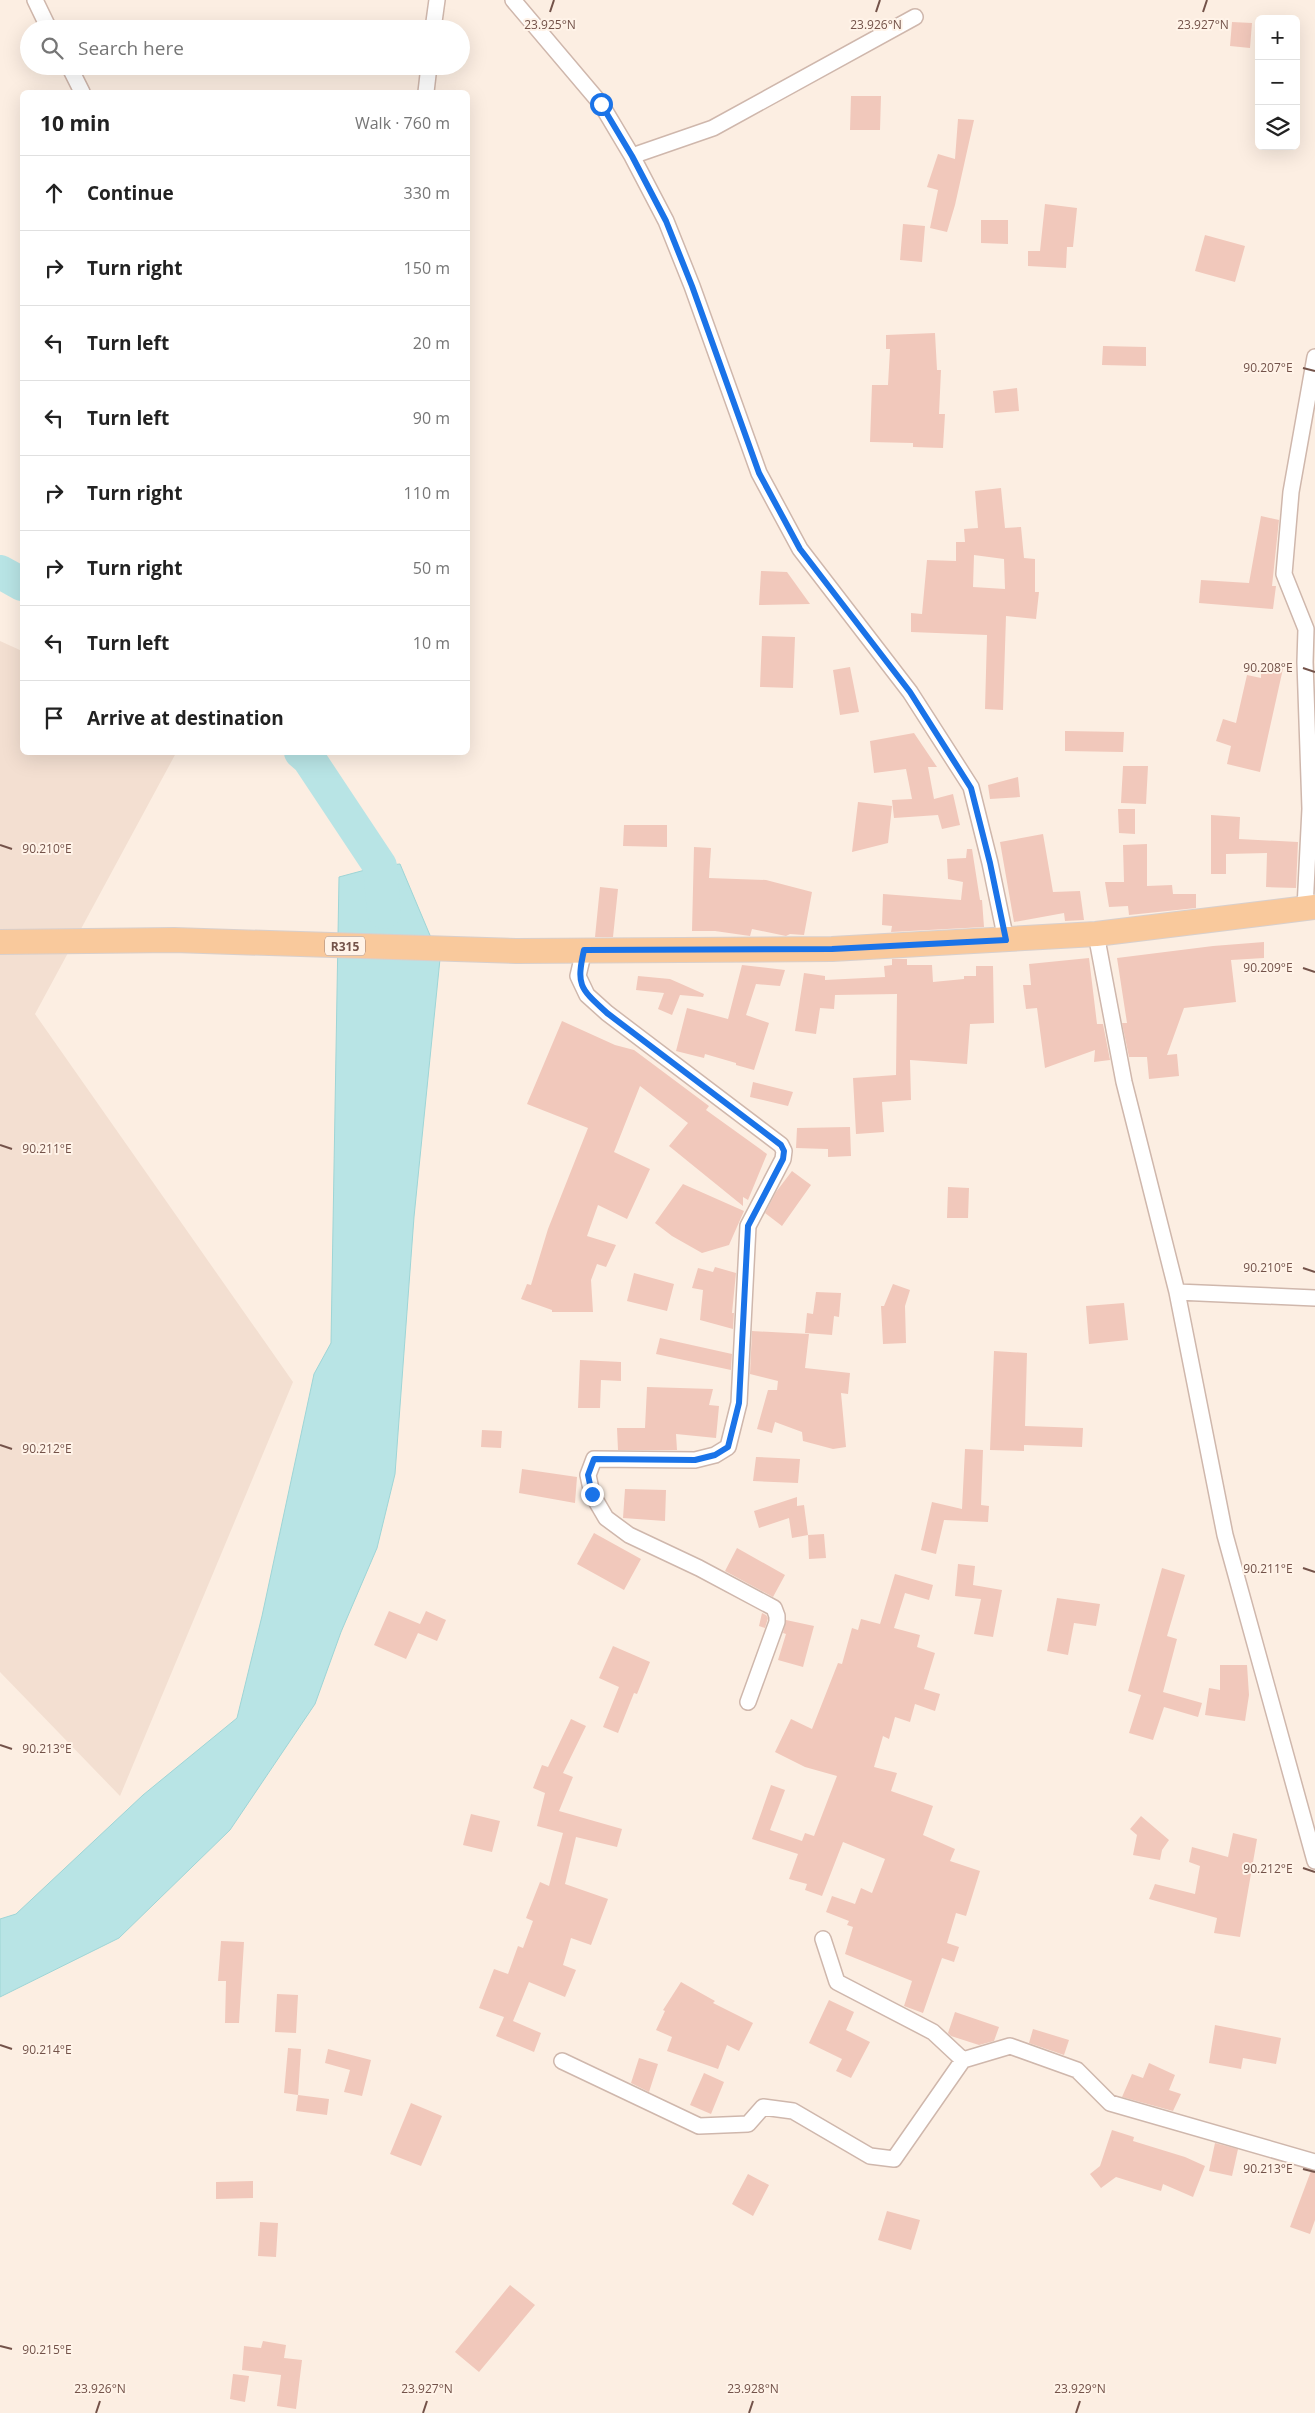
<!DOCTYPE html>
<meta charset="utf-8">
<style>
:root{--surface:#fff;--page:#f6f6f6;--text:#222;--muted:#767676;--line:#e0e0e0}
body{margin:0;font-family:"Open Sans",sans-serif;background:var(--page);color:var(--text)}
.controls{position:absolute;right:15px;top:15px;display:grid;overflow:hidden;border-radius:8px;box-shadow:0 5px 20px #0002}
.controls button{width:45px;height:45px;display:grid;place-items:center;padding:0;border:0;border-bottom:1px solid var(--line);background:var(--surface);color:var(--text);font:25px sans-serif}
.stop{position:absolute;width:15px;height:15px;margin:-11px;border:4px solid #1a73e8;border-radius:50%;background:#fff}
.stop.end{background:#1a73e8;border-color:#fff;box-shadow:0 1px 5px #0008}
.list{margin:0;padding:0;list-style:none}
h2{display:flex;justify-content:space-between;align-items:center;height:65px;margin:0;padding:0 20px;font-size:21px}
h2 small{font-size:16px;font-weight:400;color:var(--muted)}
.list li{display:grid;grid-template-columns:32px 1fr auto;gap:15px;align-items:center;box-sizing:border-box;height:75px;padding:0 20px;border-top:1px solid var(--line)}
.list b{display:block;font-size:19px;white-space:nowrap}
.list em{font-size:16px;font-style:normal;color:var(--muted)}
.icon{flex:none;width:28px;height:28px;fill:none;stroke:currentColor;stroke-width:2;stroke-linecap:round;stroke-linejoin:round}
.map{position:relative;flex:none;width:1315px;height:2413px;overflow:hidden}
.search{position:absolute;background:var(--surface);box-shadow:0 5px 20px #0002;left:20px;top:20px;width:450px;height:55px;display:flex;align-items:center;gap:12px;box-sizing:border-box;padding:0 18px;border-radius:28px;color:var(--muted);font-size:19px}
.panel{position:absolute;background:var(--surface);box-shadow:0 5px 20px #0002;left:20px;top:90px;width:450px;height:665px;border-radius:8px}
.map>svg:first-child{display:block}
.residential{fill:#f3dfd1}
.water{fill:#b8e4e5;stroke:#9ed5d6}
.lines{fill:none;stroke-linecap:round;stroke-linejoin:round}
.river{stroke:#b8e4e5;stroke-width:34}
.building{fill:#f1c8bb;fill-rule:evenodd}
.minor-casing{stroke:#cfb7ac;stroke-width:18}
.primary-casing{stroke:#d8cfcc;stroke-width:26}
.minor{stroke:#fff;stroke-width:15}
.primary{stroke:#f9c99c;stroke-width:24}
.route{stroke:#1a73e8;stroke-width:6}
.ticks{fill:none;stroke:#735249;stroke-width:2}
.labels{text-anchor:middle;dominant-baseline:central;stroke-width:4;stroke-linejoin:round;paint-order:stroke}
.shield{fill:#fff3e8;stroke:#9d8279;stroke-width:1}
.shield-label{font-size:12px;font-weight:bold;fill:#735249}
.ticks-label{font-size:12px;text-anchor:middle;fill:#735249;stroke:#fff3e8;stroke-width:4;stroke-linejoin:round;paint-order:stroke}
</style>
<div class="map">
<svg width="1315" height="2413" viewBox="0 0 1315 2413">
<rect width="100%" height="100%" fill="#fceee2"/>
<path class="residential" d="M0 641 22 651V752L176 753 35 1014 293 1382 120 1796 0 1672Z"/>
<path class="water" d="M400 864 440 959 414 1217 395 1474 377 1548 341 1632 315 1704 230 1830 119 1938 0 1997V1919L16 1914 143 1795 237 1718 262 1616 314 1374 331 1343 339 877 380 866Z"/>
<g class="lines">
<path class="river" d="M0 572 22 584
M301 752 309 759 380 866 384 912"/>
</g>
<path class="building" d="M1232 22 1252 23 1250 48 1230 46Z
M851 96H881L880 130H850Z
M958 119 974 120 955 205 947 232 930 228 938 190 927 187 938 154 955 159Z
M1045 204 1077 208 1073 247H1067L1066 268 1028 266V251H1040Z
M981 220H1008V244L981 243Z
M903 224 925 226 922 262 900 260Z
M1205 235 1245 246 1235 282 1195 271Z
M935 333 937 370H941L939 414H945L943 448 913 447V443L870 442 872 385H888L890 349H886V335Z
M1103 346 1146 347V366L1102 365Z
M1017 388 1019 411 995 413 993 391Z
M1001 488 1005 528 1021 527 1024 558 1035 559V592H1039L1036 619 1006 616 1003 710 985 709 987 635 911 632V613L922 614 927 560 956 561V542H965L964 529 978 528 975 491ZM974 555 1004 559 1005 589 973 587Z
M1261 516 1279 520 1272 586H1276L1273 609 1199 603 1201 580 1249 583Z
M761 571 787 572 810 604 759 605Z
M762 636 795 637 793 688 760 687Z
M1284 664 1260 772 1227 764 1231 746 1216 741 1223 719 1236 723 1247 675 1261 678V665Z
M850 667 859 712 840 715 833 670Z
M1065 731 1124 732 1123 752 1065 751Z
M914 733 937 767H928L934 799 953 794 960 825 942 829 938 815 894 818 892 800 912 799 906 769 874 773 870 741Z
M1123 766H1148L1146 804 1121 803Z
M1018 777 1020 797 990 799 988 785Z
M858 802 892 806 888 843 852 852Z
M1118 809H1135V834L1119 833Z
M1211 815 1240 817 1239 839 1298 842 1296 888 1266 887 1267 853 1226 854V874H1211Z
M624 825H667V847L623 846Z
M1043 834 1053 892 1080 891 1084 920 1065 921 1064 913 1014 922 1000 842Z
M1147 844V886L1172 885 1173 894H1196V908L1129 915 1128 906 1109 907 1105 882H1124L1123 845Z
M694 847 711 848 709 878 766 880 812 892 804 935 790 934 786 936 752 929 750 936 715 931H692Z
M967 849H972L980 900H982L984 927 891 932 892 926 882 925 883 894 961 900 963 882 948 879 947 859 966 858Z
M600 887 618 889 613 937H595Z
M1264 942V958L1231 960 1236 1002 1184 1008 1167 1055 1177 1054 1179 1076 1149 1079 1147 1057H1129L1122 1023H1127L1117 958 1213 946Z
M1089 958 1097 1024H1103L1110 1060 1094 1062 1095 1050 1045 1068 1037 1008 1026 1009 1023 985H1031L1029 964Z
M892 959H907V965H932L933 982 964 979V976H976V966H993L994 1023 970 1024 967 1064 910 1060 911 1100 882 1102 884 1132 856 1134 853 1078 896 1075 897 994 835 995 834 1009 820 1008 816 1034 795 1031 804 973 825 976V980L885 977 884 966 892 965Z
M742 965 785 970 780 986 756 984 746 1015 769 1023 754 1070 736 1065V1063L705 1054 704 1058 676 1051 687 1008 728 1019Z
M638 976 670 979 704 994 703 997 680 995 672 1015 658 1009 664 993 636 990Z
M562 1021 615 1045 634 1050 709 1106 706 1110 767 1154 748 1200 743 1197V1206L669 1146 688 1123 640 1086 614 1152 650 1169 627 1219 598 1205 587 1236 616 1245 606 1267 597 1264 591 1280 593 1312H552V1310L521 1299 527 1284 531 1285 548 1229 588 1128 527 1104Z
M753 1082 793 1092 788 1106 750 1097Z
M850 1127 851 1156 828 1157V1149L796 1148 797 1128Z
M792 1171 811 1185 782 1226 765 1213 776 1192Z
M683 1184 744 1211 729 1245 702 1253 672 1236 655 1223Z
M948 1187 969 1188 968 1218H947Z
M715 1267 736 1273 732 1313H734L733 1329 700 1320 703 1290 692 1288 698 1268 713 1272Z
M634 1273 674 1284 667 1311 627 1301Z
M893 1284 910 1290 905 1306 906 1343 883 1344 881 1306H884Z
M816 1292 841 1293 839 1317 834 1316 832 1335 805 1333 807 1313 813 1314Z
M1124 1303 1128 1340 1089 1344 1086 1306Z
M752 1331 809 1334 805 1368 850 1373 848 1394 841 1393 846 1447 833 1449 803 1441 802 1432 775 1422 772 1433 757 1429 768 1390H777L778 1381 750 1374Z
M660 1338 732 1354 731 1370 656 1354Z
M994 1351 1027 1353 1025 1426 1083 1428 1082 1447 1024 1445V1451L990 1450Z
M580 1360 621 1362V1381L601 1380 600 1408H578Z
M647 1387 713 1389 709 1405 719 1406 716 1438 676 1434 677 1450H618L617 1428H645Z
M482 1430 502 1431 501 1448 481 1447Z
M965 1449 983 1450 981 1505 989 1506 988 1522 944 1520 936 1554 921 1550 932 1502 962 1509Z
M756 1457 800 1459 798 1483 753 1481Z
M522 1469 577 1477 575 1503 519 1493Z
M625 1489 666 1490 665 1521 623 1518Z
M797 1497V1506L804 1505 808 1535 792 1538 789 1518 759 1528 754 1511Z
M594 1533 641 1559 624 1590 577 1564Z
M824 1534 826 1558 809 1559 808 1535Z
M737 1548 785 1575 773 1597 725 1571Z
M958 1564 975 1566 973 1585 1002 1590 993 1637 974 1634 981 1599 955 1596Z
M1162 1568 1185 1575 1167 1636 1177 1639 1163 1692 1202 1703 1198 1717 1164 1707 1153 1740 1129 1733 1141 1695 1128 1691Z
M895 1574 933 1585 929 1600 905 1593 894 1628 920 1635 917 1647 935 1653 924 1689 940 1694 935 1711 915 1704 910 1722 895 1717 889 1739 883 1736 874 1767 897 1773 891 1791 933 1806 923 1835 955 1849 950 1861 980 1871 966 1916 956 1913 947 1943 959 1947 954 1962 942 1958 923 2013 904 2006 912 1981 845 1954 853 1927 847 1925 849 1921 826 1912 832 1896 855 1904 861 1888 872 1893 885 1859 843 1842 822 1896 805 1890 807 1884 789 1879 798 1854 752 1839 771 1785 785 1790 770 1830 802 1841 805 1833 814 1836 837 1776 805 1767 775 1752 791 1719 812 1729 838 1663 842 1664 852 1628 858 1630 861 1619 880 1624Z
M1057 1598 1100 1604 1096 1626 1074 1623 1068 1655 1047 1651Z
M389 1611 420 1624 426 1611 446 1620 437 1641 418 1633 406 1659 374 1645Z
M762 1613 766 1615 768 1618 765 1628 759 1626Z
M786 1620 814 1626 803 1667 778 1660 786 1634 783 1633Z
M613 1646 650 1662 637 1694 634 1693 618 1733 603 1727 619 1687 599 1678Z
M1220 1665H1247L1249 1695 1245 1721 1205 1715 1209 1688 1220 1690Z
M571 1719 586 1726 563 1773 573 1777 559 1811 622 1829 617 1847 576 1837 565 1884 608 1899 591 1945 571 1938 563 1965 576 1970 565 1997 529 1982 513 2021 541 2033 534 2052 496 2036 504 2017 479 2008 494 1969 508 1974 518 1946 523 1948 533 1921 526 1918 540 1882 549 1886 563 1833 537 1826 545 1793 533 1788 542 1765 548 1767Z
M471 1814 500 1821 492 1852 463 1845Z
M1141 1816 1169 1840 1162 1850 1160 1860 1133 1855 1137 1835 1130 1829Z
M1233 1833 1257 1839 1240 1937 1214 1933 1217 1918 1149 1899 1155 1884 1195 1894 1200 1866 1189 1862 1192 1847 1228 1857Z
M221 1941 244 1942 239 2023H225L226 1981H218Z
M681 1982 715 2001 713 2003 753 2023 739 2051 727 2045 718 2069 667 2051 672 2037 656 2030 665 2011 663 2010Z
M277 1994 298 1995 296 2033 275 2032Z
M829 2000 854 2012 846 2030 870 2042 851 2078 836 2071 842 2059 809 2043Z
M955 2012 999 2027 994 2041 979 2045 951 2036 948 2033Z
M1215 2025 1281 2038 1276 2064 1243 2058 1241 2069 1209 2063Z
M1033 2029 1069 2040 1064 2055 1029 2043Z
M288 2048 301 2049 298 2095 284 2093Z
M328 2049 371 2060 362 2096 344 2092 350 2070 325 2063Z
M639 2058 658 2064 649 2092 631 2083Z
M1149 2063 1175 2075 1169 2090 1181 2094 1173 2111 1122 2097 1132 2074 1143 2078Z
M704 2073 724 2082 711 2114 690 2105Z
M298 2095 329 2099 327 2115 296 2111Z
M411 2103 442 2116 421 2166 390 2154Z
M1112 2130 1134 2137 1133 2141 1185 2157 1205 2166 1193 2197 1163 2184 1161 2191 1116 2177 1101 2188 1090 2174 1100 2166Z
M1215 2143 1238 2149 1232 2176 1209 2171Z
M1311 2171H1315V2220L1310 2234 1290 2227Z
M748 2174 769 2185 753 2216 732 2204Z
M253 2181V2198L216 2199V2182Z
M887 2211 920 2220 911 2250 878 2240Z
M260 2222 278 2223 276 2257 258 2256Z
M510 2285 535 2305 479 2372 455 2352Z
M263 2341 286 2345 284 2358 302 2360 296 2409 277 2406 281 2375 242 2370 244 2346 261 2348Z
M233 2374 249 2376 245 2402 230 2399Z"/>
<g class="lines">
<g class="minor-casing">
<path id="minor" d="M35 0 49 29
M513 0 601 104 632 156 666 221 692 286 759 473 800 549 910 692 971 787 990 863 1006 940
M433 29 437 0
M69 66 82 92
M426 92 429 66
M632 156 713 128 915 17
M1305 908 1310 809 1305 662 1306 629 1284 574 1291 492 1315 357
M1096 934 1124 1082 1177 1292 1225 1535 1315 1861
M584 950 578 976 587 995 607 1013 781 1145 784 1151 783 1159 748 1226 739 1403 728 1447 715 1455 695 1460 594 1459 588 1475 592 1494 606 1518 629 1535 699 1568 774 1608 777 1616V1622L748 1702
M1177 1292 1315 1298
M823 1939 837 1982 933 2032 963 2060
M562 2061 699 2126 748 2124 763 2107 793 2111 870 2156 894 2159 963 2060 1010 2046 1077 2070 1110 2103 1315 2162"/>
</g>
<g class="primary-casing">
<path id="primary" d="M0 942 174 940 516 951 832 949 1096 934 1315 907"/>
</g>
<use href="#minor" class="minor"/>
<use href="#primary" class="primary"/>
</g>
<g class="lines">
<path class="route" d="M592 1494 588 1475 594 1459 695 1460 715 1455 728 1447 739 1403 748 1226 783 1159 784 1151 781 1145 607 1013C580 988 576 986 584 950L832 949 1006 940 990 863 971 788 910 692 800 549 759 473 692 286 666 221 632 156 601 104"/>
</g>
<path class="ticks" d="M550 12 554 0M876 12 880 0M1203 12 1207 0M1303 368 1315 371M1303 668 1315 672M0 845 12 849M1303 968 1315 972M0 1145 12 1149M1303 1268 1315 1272M0 1445 12 1449M1303 1568 1315 1572M0 1745 12 1749M1303 1868 1315 1872M0 2045 12 2049M1303 2169 1315 2172M0 2346 12 2349M96 2413 100 2401M423 2413 427 2401M749 2413 753 2401M1076 2413 1080 2401"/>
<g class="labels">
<rect class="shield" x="325" y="936.5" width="40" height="19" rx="4"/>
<g class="shield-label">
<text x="345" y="946">R315</text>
</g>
</g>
<g class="ticks-label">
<text x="550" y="29">23.925°N</text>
<text x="876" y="29">23.926°N</text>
<text x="1203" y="29">23.927°N</text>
<text x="1268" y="372">90.207°E</text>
<text x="1268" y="672">90.208°E</text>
<text x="47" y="853">90.210°E</text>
<text x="1268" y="972">90.209°E</text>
<text x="47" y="1153">90.211°E</text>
<text x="1268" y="1272">90.210°E</text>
<text x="47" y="1453">90.212°E</text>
<text x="1268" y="1573">90.211°E</text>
<text x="47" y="1753">90.213°E</text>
<text x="1268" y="1873">90.212°E</text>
<text x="47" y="2054">90.214°E</text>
<text x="1268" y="2173">90.213°E</text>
<text x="47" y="2354">90.215°E</text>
<text x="100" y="2393">23.926°N</text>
<text x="427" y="2393">23.927°N</text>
<text x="753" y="2393">23.928°N</text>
<text x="1080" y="2393">23.929°N</text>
</g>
</svg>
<div class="controls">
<button>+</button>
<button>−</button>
<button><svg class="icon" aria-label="layers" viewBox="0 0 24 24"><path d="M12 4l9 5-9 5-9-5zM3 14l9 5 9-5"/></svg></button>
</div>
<div class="stop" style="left:601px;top:104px"></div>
<div class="stop end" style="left:592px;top:1494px"></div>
<div class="search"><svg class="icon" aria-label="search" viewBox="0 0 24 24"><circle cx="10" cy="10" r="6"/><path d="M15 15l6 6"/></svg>Search here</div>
<section class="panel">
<h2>10 min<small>Walk · 760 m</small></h2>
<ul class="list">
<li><svg class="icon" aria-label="ahead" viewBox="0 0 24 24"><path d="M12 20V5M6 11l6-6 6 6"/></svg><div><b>Continue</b></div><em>330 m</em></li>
<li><svg class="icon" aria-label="right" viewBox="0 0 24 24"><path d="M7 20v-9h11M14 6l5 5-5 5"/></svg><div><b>Turn right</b></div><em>150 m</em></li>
<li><svg class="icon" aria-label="left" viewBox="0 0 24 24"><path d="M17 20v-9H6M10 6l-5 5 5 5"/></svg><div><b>Turn left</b></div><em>20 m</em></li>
<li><svg class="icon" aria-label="left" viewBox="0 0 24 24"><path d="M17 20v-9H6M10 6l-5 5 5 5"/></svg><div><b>Turn left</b></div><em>90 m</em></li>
<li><svg class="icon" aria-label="right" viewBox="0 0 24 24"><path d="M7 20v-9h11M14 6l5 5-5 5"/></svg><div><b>Turn right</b></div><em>110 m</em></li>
<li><svg class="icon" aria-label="right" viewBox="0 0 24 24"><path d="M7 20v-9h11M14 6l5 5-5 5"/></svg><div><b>Turn right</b></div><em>50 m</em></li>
<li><svg class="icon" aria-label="left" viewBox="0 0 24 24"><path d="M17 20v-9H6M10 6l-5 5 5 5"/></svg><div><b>Turn left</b></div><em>10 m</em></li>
<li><svg class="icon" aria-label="arrive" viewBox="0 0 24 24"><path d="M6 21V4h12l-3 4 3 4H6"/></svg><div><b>Arrive at destination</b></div></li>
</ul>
</section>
</div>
